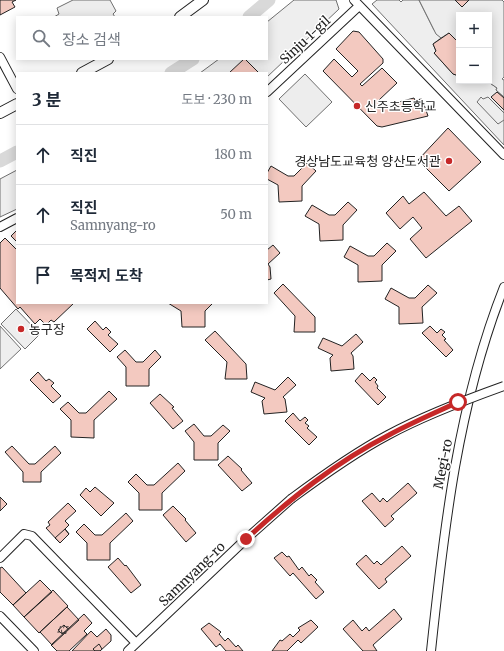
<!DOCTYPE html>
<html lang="ko">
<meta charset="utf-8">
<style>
:root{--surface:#fff;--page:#f2f2f3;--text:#1f2937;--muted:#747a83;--line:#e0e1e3}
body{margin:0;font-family:Merriweather,"Noto Sans KR",serif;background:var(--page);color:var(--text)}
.controls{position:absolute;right:12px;top:12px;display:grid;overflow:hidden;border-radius:0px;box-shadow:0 2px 10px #0003}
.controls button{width:36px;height:36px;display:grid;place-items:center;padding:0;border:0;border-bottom:1px solid var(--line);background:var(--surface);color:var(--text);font:20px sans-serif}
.stop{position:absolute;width:12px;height:12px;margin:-9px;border:3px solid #c62828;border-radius:50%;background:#fff}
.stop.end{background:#c62828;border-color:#fff;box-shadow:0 1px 4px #0008}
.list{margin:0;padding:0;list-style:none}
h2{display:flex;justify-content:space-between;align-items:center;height:52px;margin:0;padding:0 16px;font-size:17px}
h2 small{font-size:13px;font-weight:400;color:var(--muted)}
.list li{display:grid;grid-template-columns:26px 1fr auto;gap:12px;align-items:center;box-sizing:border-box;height:60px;padding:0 16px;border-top:1px solid var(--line)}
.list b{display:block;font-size:15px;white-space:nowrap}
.list p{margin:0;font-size:13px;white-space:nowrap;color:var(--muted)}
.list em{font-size:13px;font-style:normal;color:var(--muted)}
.icon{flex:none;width:22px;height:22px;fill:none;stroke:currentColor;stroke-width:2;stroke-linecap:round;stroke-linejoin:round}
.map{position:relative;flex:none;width:504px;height:651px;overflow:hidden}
.search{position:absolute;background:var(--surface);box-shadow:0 2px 10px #0003;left:16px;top:16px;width:252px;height:44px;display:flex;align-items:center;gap:10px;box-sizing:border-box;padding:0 14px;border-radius:0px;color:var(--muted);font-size:15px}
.panel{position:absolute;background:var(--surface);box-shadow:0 2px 10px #0003;left:16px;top:72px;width:252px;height:232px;border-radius:0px}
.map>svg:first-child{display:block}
.green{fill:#eee;stroke:#6f6f6f}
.parking{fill:#ededed;stroke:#6f6f6f}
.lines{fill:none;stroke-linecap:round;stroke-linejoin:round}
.river{stroke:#d9d9d9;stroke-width:13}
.building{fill:#f3c9c0;stroke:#222}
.minor-casing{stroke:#222;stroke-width:10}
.major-casing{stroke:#222;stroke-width:12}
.minor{stroke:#fff;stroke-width:8}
.major{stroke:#fff;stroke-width:10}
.minor-bridge-casing{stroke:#222;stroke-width:10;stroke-linecap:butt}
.minor-bridge{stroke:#fff;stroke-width:8}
.route{stroke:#c62828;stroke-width:5}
.poi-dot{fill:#c62828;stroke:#fff;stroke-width:1.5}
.labels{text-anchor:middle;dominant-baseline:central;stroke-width:3;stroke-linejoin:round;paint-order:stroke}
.number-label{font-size:11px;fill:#564c4a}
.street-label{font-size:13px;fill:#222;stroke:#fff}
.poi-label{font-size:13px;fill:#222;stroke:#fff;text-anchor:start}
</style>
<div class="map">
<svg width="504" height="651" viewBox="0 0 504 651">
<rect width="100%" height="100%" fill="#fff"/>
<path class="green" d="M294 0H336L339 9 267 77V73H200L219 59H267V22Z
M377 0H399L401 2 403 0H419L434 30 441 38 433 44 436 51 434 53 453 74 459 76V81H487L497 88 496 90 504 97V145L372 4Z
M17 170V209L0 217V179Z
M16 309 40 334 25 349 1 324Z
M0 326 21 349 0 369Z"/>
<path class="parking" d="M73 0H110L116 11 113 14 115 17H54L59 14 57 8Z
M419 0H502L504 2V77L502 79 504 80V97L496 90 497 88 487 81H489V15H459V43L449 33 441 38 436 34Z
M305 74 332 102 306 127 279 99Z
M481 97 483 99 488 97 504 113V120L498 124 477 102Z"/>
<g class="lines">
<path class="river" d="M249 17 269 0
M171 73 193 59
M0 161 17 152"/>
</g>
<path class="building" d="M0 0H16L12 2 15 7 0 15Z
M455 0H469L462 7Z
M353 31 359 32 383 59V63L360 84 362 86 382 68 397 83 379 100 386 107 395 105V103L414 98 415 100 422 99 428 116 382 127 377 126 323 71 334 59 352 77 358 71 336 49Z
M449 33 459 43V76L453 74 434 53 436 51 433 44Z
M244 59H245L259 73H229Z
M497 92 504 98V110L491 97Z
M448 128 481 162 449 191 418 160Z
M307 163 316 171 302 186V201L279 202 278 185 267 179V173L271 166 288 176H294Z
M424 192 446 216 459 206 472 221 426 258 410 239 422 228 413 217 400 229 386 213 403 196 409 204Z
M348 202 357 210 343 225V240L320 241 319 224 305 216 312 205 329 215H335Z
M17 230V242L11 236Z
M5 238 16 249 17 247V303H74L54 322 51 320 46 325 40 319 35 324 20 307 18 309 0 288V243Z
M387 243 396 251 382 265V281L358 282V265L344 257 350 246 368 256H374Z
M273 245 280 253 268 264 270 267 271 279 267 280V250Z
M283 284 315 317V332H294L295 316 274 293Z
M428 285 437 293 422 307 423 323 399 324V307L385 299 391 288 409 298H415Z
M168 303H213L205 311V327H182L181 311Z
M95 321 103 330 106 327 111 332 108 335 118 344 110 352 87 329Z
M430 326 437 333 441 329 445 332 442 335 446 339 444 340 453 350 446 357 422 333Z
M215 331 246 364 247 379H225L227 362 205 340Z
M356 334 363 342 351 353 353 356 354 369 331 371 330 358 333 355 318 348 323 338 342 346Z
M125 350 136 362H143L155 350 161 357 149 369V386H126V367L117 357Z
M38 372 46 381 49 379 54 383 51 386 61 396 53 403 30 380Z
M362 373 370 381 374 377 377 380 375 382 378 386 377 388 386 397 378 405 355 381Z
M288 377 296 385 283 397 285 399 287 412 264 414 262 401 265 398 251 392 255 382 275 390Z
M109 391 117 399 94 420V438L71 437V420L60 409 68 402 79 413H86Z
M160 394 174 407 172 408 183 421 173 429 150 403Z
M293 413 300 421 305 417 308 420 305 423 309 426 307 428 317 437 309 445 285 421Z
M194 424 204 436H211L223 425 230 431 218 443V460H194V442L185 431Z
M12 446 29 464H35L55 446 61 453 41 472V482H23V472L5 452Z
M228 456 242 469 241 470 252 483 242 491 218 465Z
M178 463 185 471 162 493V510H139V493L128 482 136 474 147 485H154Z
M408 483 417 493 391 516 394 519 385 527 362 501 372 493 380 502 383 498 387 502Z
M95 487 114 503 101 516 80 495 86 488 90 492Z
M0 497 7 504 0 511Z
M68 503 76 511 65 521 69 525 65 529 69 534 60 543 46 528 50 525 48 522Z
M173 506 186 519 185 520 196 533 186 542 163 515Z
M126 513 133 521 110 543V560H87V543L76 532 84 524 95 535H102Z
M65 529 69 534 60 543 55 538Z
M402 546 411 556 385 579 387 582 379 589 356 564 366 555 374 564 377 561 381 565Z
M282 552 287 557 289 556 299 570 302 567 309 576 311 574 317 580 315 582 324 592 316 599 293 573 290 576 274 558Z
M118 558 125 566 126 565 141 585 131 593 108 567Z
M2 567 26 593 13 605 0 592V568Z
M40 580 52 592 24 617 13 605Z
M53 590 68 606 39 633 24 617Z
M67 607 79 620 52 645 40 632Z
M394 609 402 619 373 645 377 651H363L343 629 353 620 362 631 366 627 369 631Z
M84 614 92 623 84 631 87 634 69 651H57L51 645Z
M311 620 318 627 301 643 298 640 287 651H272L280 640 282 641 290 634 293 637 300 630 298 628Z
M209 623 221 632 219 634 225 641 228 638 236 647 238 645 243 651H226L220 644 216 647 201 629Z
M64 625 68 629 62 634 58 630Z
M106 629 111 635V641L100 651H72L91 631 97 637Z
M99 644 102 649 100 651H95L93 649Z"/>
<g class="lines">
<g class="minor-casing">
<path id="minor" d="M354 0 504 155
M0 57 17 89
M267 92 359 6
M0 227 17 218
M0 558 24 534 32 536 136 643
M0 616 34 651
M128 651 246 539 291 499
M431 651C444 528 458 403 504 287"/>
</g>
<g class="major-casing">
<path id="major" d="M180 17 203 0
M82 73 108 59
M0 113 17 104"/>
</g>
<use href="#minor" class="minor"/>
<use href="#major" class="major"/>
<g class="minor-bridge-casing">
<path id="minor-bridge" d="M291 499C322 476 354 453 388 435 425 415 465 400 504 386"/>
</g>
<use href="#minor-bridge" class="minor-bridge"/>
</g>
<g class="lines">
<path class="route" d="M246 539C290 499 336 462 389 435 411 423 435 413 458 402"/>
</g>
<g class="poi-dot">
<circle cx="357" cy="106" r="4"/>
<circle cx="449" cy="161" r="4"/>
<circle cx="21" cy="329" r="4"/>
</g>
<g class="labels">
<g class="number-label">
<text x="63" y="630">47</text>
</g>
<g class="street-label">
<text transform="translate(305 40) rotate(-43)">Sinju 1-gil</text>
<text transform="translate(443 464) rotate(-79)">Megi-ro</text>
<text transform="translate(192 574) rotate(-44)">Samnyang-ro</text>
</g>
<g class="poi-label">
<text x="365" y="106">신주초등학교</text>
<text x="441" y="161" text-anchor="end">경상남도교육청 양산도서관</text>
<text x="29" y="329">농구장</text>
</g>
</g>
</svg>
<div class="controls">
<button>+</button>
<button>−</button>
</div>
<div class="stop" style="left:458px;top:402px"></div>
<div class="stop end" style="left:246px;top:539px"></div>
<div class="search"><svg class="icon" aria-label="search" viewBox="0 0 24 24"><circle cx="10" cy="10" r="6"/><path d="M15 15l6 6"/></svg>장소 검색</div>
<section class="panel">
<h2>3 분<small>도보 · 230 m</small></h2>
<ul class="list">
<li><svg class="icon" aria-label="ahead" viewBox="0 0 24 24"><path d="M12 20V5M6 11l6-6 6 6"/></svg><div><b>직진</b></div><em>180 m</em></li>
<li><svg class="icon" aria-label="ahead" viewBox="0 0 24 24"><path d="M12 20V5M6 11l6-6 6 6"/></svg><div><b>직진</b><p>Samnyang-ro</p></div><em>50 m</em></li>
<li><svg class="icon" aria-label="arrive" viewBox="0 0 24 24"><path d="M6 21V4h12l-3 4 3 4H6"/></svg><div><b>목적지 도착</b></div></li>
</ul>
</section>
</div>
